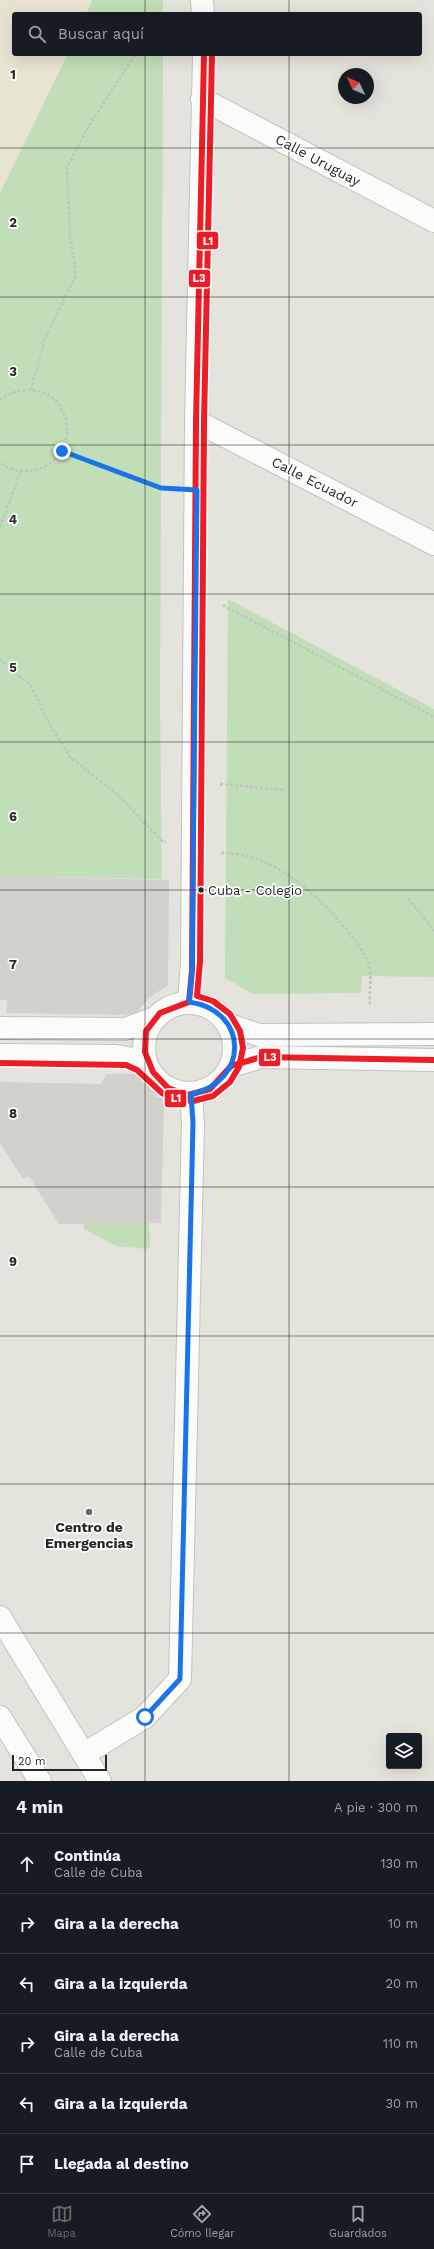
<!DOCTYPE html>
<html lang="es">
<meta charset="utf-8">
<style>
:root{--surface:#171b24;--page:#20242c;--text:#f1f3f6;--muted:#9ea1a6;--line:#363941;--accent:#696966}
body{margin:0;font-family:"Work Sans",sans-serif;background:var(--page);color:var(--text)}
.controls{position:absolute;right:12px;bottom:12px;display:grid;overflow:hidden;border-radius:4px;box-shadow:0 4px 16px #0002}
.controls button{width:36px;height:36px;display:grid;place-items:center;padding:0;border:0;border-bottom:1px solid var(--line);background:var(--surface);color:var(--text);font:20px sans-serif}
.compass{position:absolute;left:338px;top:68px;width:36px;height:36px;border-radius:50%;background:var(--surface);box-shadow:0 4px 16px #0002;rotate:314deg}
.scale{position:absolute;left:12px;bottom:10px;width:95px;box-sizing:border-box;padding-left:4px;border:2px solid #272727;border-top:0;font-size:11px;line-height:14px;white-space:nowrap;color:#272727;-webkit-text-stroke:3px #fff;paint-order:stroke}
.stop{position:absolute;width:12px;height:12px;margin:-9px;border:3px solid #1a73e8;border-radius:50%;background:#fff}
.stop.end{background:#1a73e8;border-color:#fff;box-shadow:0 1px 4px #0008}
.list{margin:0;padding:0;list-style:none}
h2{display:flex;justify-content:space-between;align-items:center;height:52px;margin:0;padding:0 16px;font-size:17px}
h2 small{font-size:13px;font-weight:400;color:var(--muted)}
.list li{display:grid;grid-template-columns:26px 1fr auto;gap:12px;align-items:center;box-sizing:border-box;height:60px;padding:0 16px;border-top:1px solid var(--line)}
.list b{display:block;font-size:15px;white-space:nowrap}
.list p{margin:0;font-size:13px;white-space:nowrap;color:var(--muted)}
.list em{font-size:13px;font-style:normal;color:var(--muted)}
.icon{flex:none;width:22px;height:22px;fill:none;stroke:currentColor;stroke-width:2;stroke-linecap:round;stroke-linejoin:round}
.map{position:relative;flex:none;width:434px;height:1781px;overflow:hidden}
.search{position:absolute;background:var(--surface);box-shadow:0 4px 16px #0002;left:12px;right:12px;top:12px;height:44px;display:flex;align-items:center;gap:10px;box-sizing:border-box;padding:0 14px;border-radius:4px;color:var(--muted);font-size:15px}
.sheet{height:412px;background:var(--surface)}
nav{display:flex;justify-content:space-around;align-items:center;box-sizing:border-box;height:56px;border-top:1px solid var(--line);background:var(--surface);font-size:11px;color:var(--muted)}
nav a{display:grid;justify-items:center;gap:2px}
nav .on{color:var(--accent)}
.map>svg:first-child{display:block}
.education{fill:#e7e4d2}
.green{fill:#c1deb8}
.plaza{fill:#d3d1cb}
.lines{fill:none;stroke-linecap:round;stroke-linejoin:round}
.minor-casing{stroke:#c2c2c2;stroke-width:24}
.tertiary-casing{stroke:#c2c2c2;stroke-width:24}
.path{stroke:#c3c3c2;stroke-width:2.5;stroke-dasharray:3 2;stroke-linecap:butt}
.minor{stroke:#fbfbfa;stroke-width:22}
.tertiary{stroke:#fbfbfa;stroke-width:22}
.bus-1-casing{stroke:#fff;stroke-width:9}
.bus-2-casing{stroke:#fff;stroke-width:9}
.bus-1{stroke:#ee1c25;stroke-width:6}
.bus-2{stroke:#ee1c25;stroke-width:6}
.route{stroke:#1a73e8;stroke-width:5}
.grid{fill:none;stroke:#272727;stroke-width:1;stroke-opacity:0.55}
.bus-dot{fill:#272727;stroke:#fff;stroke-width:1.5}
.poi-dot{fill:#696966;stroke:#fff;stroke-width:1.5}
.labels{text-anchor:middle;dominant-baseline:central;stroke-width:3.5;stroke-linejoin:round;paint-order:stroke}
.bus-label{font-size:13px;fill:#272727;stroke:#fff;text-anchor:start}
.street-label{font-size:14px;fill:#272727;stroke:#fff}
.poi-label{font-size:14px;font-weight:bold;fill:#272727;stroke:#fff}
.grid-label{font-size:13px;text-anchor:middle;font-weight:bold;fill:#272727;stroke:#fff;stroke-width:3.5;stroke-linejoin:round;paint-order:stroke}
.line-badge{stroke:#fff;stroke-width:1.5}
.badge-label{font-size:11px;text-anchor:middle;font-weight:bold;fill:#fff}
</style>
<div class="map">
<svg width="434" height="1781" viewBox="0 0 434 1781">
<rect width="100%" height="100%" fill="#e4e3dc"/>
<path class="education" d="M0 0H91L86 14H14V54H68L54 88 0 193Z"/>
<path class="green" d="M92 0H163V14H86Z
M68 54H163L160 700 162 879 0 876V193Z
M228 599 434 709V977L362 976 361 993 253 994 225 978Z
M149 1222 150 1246 147 1249 116 1246 84 1229V1223Z"/>
<path class="plaza" d="M0 876 169 880 168 985 150 997 140 1008 138 1015 6 1013 7 1000H0Z
M106 1074H139L143 1083 157 1097 164 1099 161 1223 59 1224 29 1176 23 1179 0 1143V1082L101 1084Z"/>
<g class="lines">
<g class="minor-casing">
<path id="minor" d="M202 0 203 14
M202 99 434 221
M196 421 434 544
M189 1002 192 962 196 421 204 54
M144 1048a45 45 0 1 1 90 0a45 45 0 1 1-90 0Z
M229 1025 259 1035 434 1034
M0 1028 125 1029 155 1018
M0 1055 116 1056 133 1059 151 1072
M231 1066 261 1057 434 1060
M84 1754 145 1717 180 1679 193 1123 191 1093"/>
</g>
<g class="tertiary-casing">
<path id="tertiary" d="M0 1617 100 1781
M0 1717 40 1781"/>
</g>
<path class="path" d="M31 390 45 338 76 275 70 235 67 167 87 129 133 58 142 54
M0 400C7 394 16 391 25 390 75 387 83 459 34 470 23 473 9 470 0 462
M62 451 161 488H167
M0 527 21 471
M223 605 434 717
M0 659 31 686 50 725 70 757 118 795 163 842H166
M220 784 285 790
M221 853C272 853 314 891 345 928 353 938 366 953 369 966 372 978 369 994 370 1006
M408 898 434 931"/>
<use href="#minor" class="minor"/>
<use href="#tertiary" class="tertiary"/>
<g class="bus-1-casing">
<path id="bus-1" d="M204 54 196 421 192 970 189 1002 160 1013 146 1031 145 1052 153 1072 168 1088 188 1095 210 1089 231 1066 261 1057 434 1060"/>
</g>
<g class="bus-2-casing">
<path id="bus-2" d="M0 1063 126 1065 137 1070 162 1093 172 1098 193 1101 213 1096 230 1082 239 1067 243 1048 240 1031 230 1014 213 1001 197 996 200 962 204 421 212 54"/>
</g>
<use href="#bus-1" class="bus-1"/>
<use href="#bus-2" class="bus-2"/>
</g>
<g class="lines">
<path class="route" d="M62 451 161 488 197 490 192 970 189 1002C249 1010 250 1082 191 1094L193 1123 180 1679 145 1717"/>
</g>
<path class="grid" d="M145 0V14M289 0V14M145 54V1781M289 54V1781M0 148H434M0 297H434M0 445H434M0 594H434M0 742H434M0 890H434M0 1039H434M0 1187H434M0 1336H434M0 1484H434M0 1633H434"/>
<circle class="bus-dot" cx="201" cy="890" r="3.5"/>
<circle class="poi-dot" cx="89" cy="1512" r="4"/>
<g class="labels">
<g class="bus-label">
<text x="208" y="890">Cuba - Colegio</text>
</g>
<g class="street-label">
<text transform="translate(318 160) rotate(28)">Calle Uruguay</text>
<text transform="translate(315 482) rotate(27)">Calle Ecuador</text>
</g>
<g class="poi-label">
<text x="89" y="1527">Centro de<tspan x="89" dy="16">Emergencias</tspan></text>
</g>
</g>
<g class="grid-label">
<text x="13" y="79">1</text>
<text x="13" y="227">2</text>
<text x="13" y="376">3</text>
<text x="13" y="524">4</text>
<text x="13" y="672">5</text>
<text x="13" y="821">6</text>
<text x="13" y="969">7</text>
<text x="13" y="1118">8</text>
<text x="13" y="1266">9</text>
</g>
<g class="line-badge">
<rect x="196" y="231" width="23" height="19" rx="4" fill="#ee1c25"/>
<rect x="188" y="269" width="23" height="19" rx="4" fill="#ee1c25"/>
<rect x="258" y="1048" width="23" height="19" rx="4" fill="#ee1c25"/>
<rect x="164" y="1089" width="23" height="19" rx="4" fill="#ee1c25"/>
</g>
<g class="badge-label">
<text x="208" y="245">L1</text>
<text x="199" y="282">L3</text>
<text x="270" y="1061">L3</text>
<text x="176" y="1102">L1</text>
</g>
</svg>
<div class="controls">
<button><svg class="icon" aria-label="layers" viewBox="0 0 24 24"><path d="M12 4l9 5-9 5-9-5zM3 14l9 5 9-5"/></svg></button>
</div>
<svg class="compass" viewBox="-18 -18 36 36"><path d="M0-13l5 13h-10z" fill="#e53935"/><path d="M0 13l5-13h-10z" fill="#9ea1a6"/></svg>
<div class="scale">20 m</div>
<div class="stop" style="left:145px;top:1717px"></div>
<div class="stop end" style="left:62px;top:451px"></div>
<div class="search"><svg class="icon" aria-label="search" viewBox="0 0 24 24"><circle cx="10" cy="10" r="6"/><path d="M15 15l6 6"/></svg>Buscar aquí</div>
</div>
<section class="sheet">
<h2>4 min<small>A pie · 300 m</small></h2>
<ul class="list">
<li><svg class="icon" aria-label="ahead" viewBox="0 0 24 24"><path d="M12 20V5M6 11l6-6 6 6"/></svg><div><b>Continúa</b><p>Calle de Cuba</p></div><em>130 m</em></li>
<li><svg class="icon" aria-label="right" viewBox="0 0 24 24"><path d="M7 20v-9h11M14 6l5 5-5 5"/></svg><div><b>Gira a la derecha</b></div><em>10 m</em></li>
<li><svg class="icon" aria-label="left" viewBox="0 0 24 24"><path d="M17 20v-9H6M10 6l-5 5 5 5"/></svg><div><b>Gira a la izquierda</b></div><em>20 m</em></li>
<li><svg class="icon" aria-label="right" viewBox="0 0 24 24"><path d="M7 20v-9h11M14 6l5 5-5 5"/></svg><div><b>Gira a la derecha</b><p>Calle de Cuba</p></div><em>110 m</em></li>
<li><svg class="icon" aria-label="left" viewBox="0 0 24 24"><path d="M17 20v-9H6M10 6l-5 5 5 5"/></svg><div><b>Gira a la izquierda</b></div><em>30 m</em></li>
<li><svg class="icon" aria-label="arrive" viewBox="0 0 24 24"><path d="M6 21V4h12l-3 4 3 4H6"/></svg><div><b>Llegada al destino</b></div></li>
</ul>
</section>
<nav>
<a class="on"><svg class="icon" aria-label="map" viewBox="0 0 24 24"><path d="M3 6l6-2 6 2 6-2v14l-6 2-6-2-6 2zM9 4v14M15 6v14"/></svg>Mapa</a>
<a><svg class="icon" aria-label="directions" viewBox="0 0 24 24"><path d="M12 3l9 9-9 9-9-9zM9 14v-3h6M13 9l2 2-2 2"/></svg>Cómo llegar</a>
<a><svg class="icon" aria-label="saved" viewBox="0 0 24 24"><path d="M7 4h10v16l-5-4-5 4z"/></svg>Guardados</a>
</nav>
